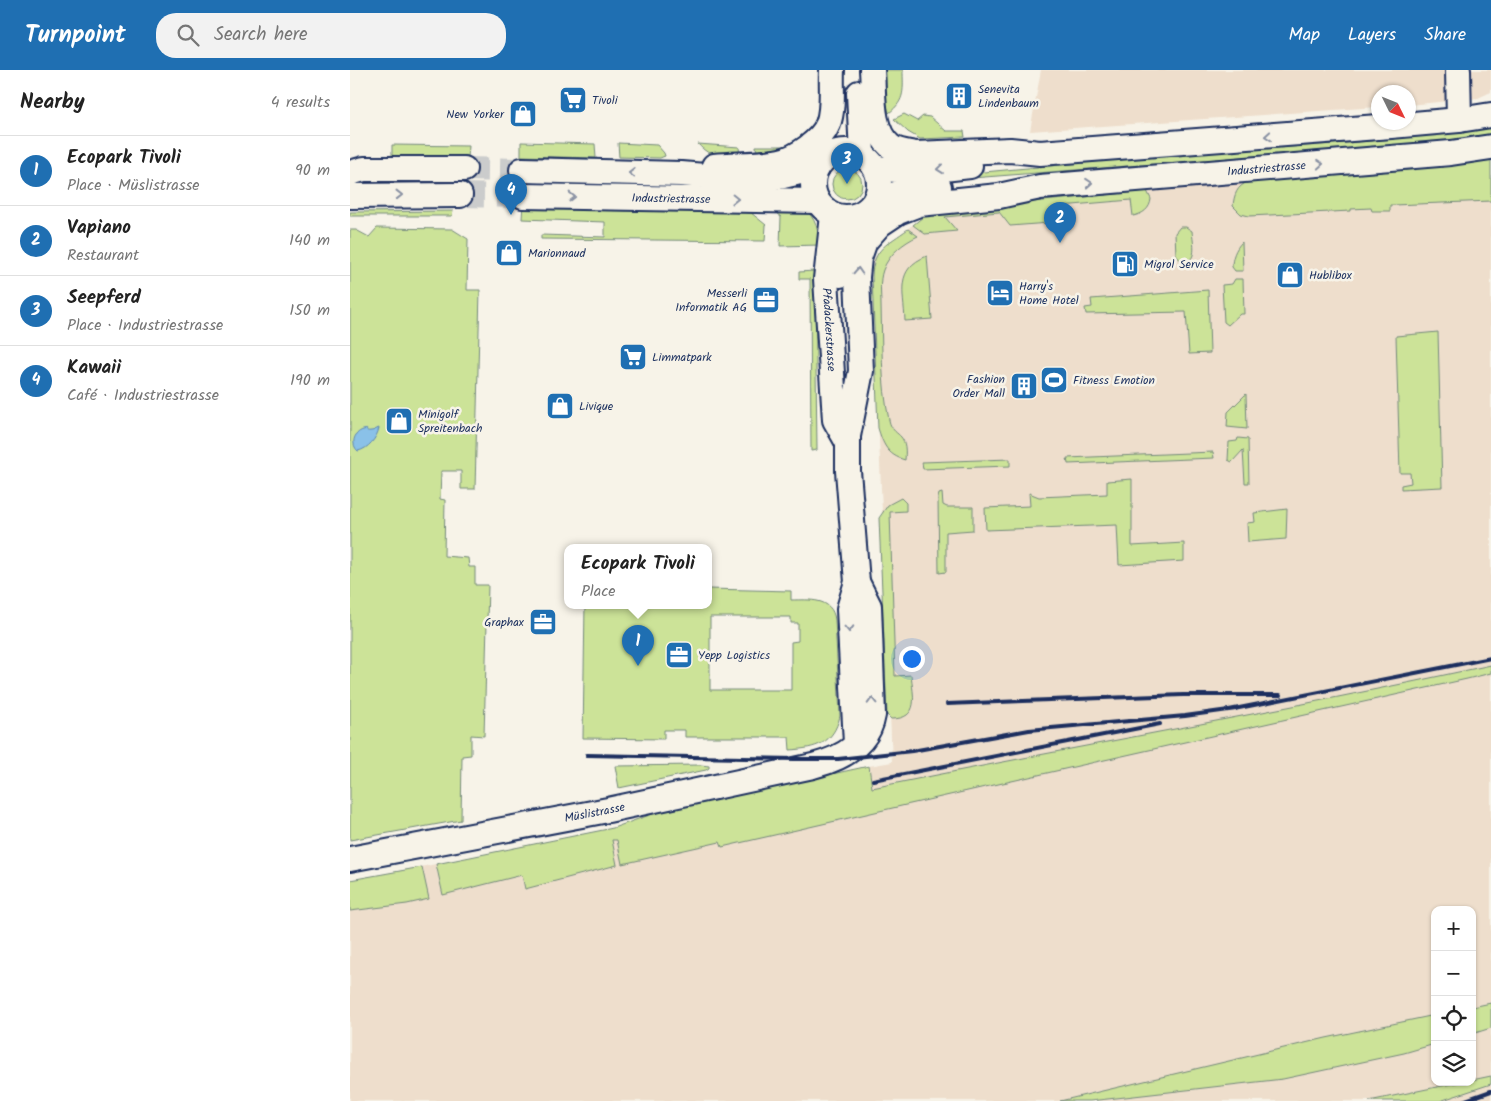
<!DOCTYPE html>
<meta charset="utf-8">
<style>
:root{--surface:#fff;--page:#f2f2f2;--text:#222;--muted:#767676;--line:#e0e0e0;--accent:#1f6fb2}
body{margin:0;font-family:Kalam,sans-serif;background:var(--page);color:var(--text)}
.controls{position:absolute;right:15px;bottom:15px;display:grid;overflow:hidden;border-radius:10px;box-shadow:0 1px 4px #0004}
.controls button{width:45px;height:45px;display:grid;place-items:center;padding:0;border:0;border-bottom:1px solid var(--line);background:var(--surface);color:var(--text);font:25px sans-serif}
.compass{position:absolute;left:1021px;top:15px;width:45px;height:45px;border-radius:50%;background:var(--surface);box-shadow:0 1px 4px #0004;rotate:133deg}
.you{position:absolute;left:561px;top:588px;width:18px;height:18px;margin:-12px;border:4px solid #fff;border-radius:50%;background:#1a73e8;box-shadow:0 0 0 8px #1a73e833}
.badge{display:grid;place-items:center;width:32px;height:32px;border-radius:50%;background:var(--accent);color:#fff;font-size:16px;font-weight:700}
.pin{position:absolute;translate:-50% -41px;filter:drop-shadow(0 1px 2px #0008)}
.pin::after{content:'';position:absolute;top:26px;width:18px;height:15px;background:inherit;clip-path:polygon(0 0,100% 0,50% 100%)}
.popup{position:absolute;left:214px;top:474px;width:148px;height:65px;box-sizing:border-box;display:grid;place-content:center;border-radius:10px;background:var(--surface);filter:drop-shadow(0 1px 4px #0005);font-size:16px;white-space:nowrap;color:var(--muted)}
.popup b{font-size:19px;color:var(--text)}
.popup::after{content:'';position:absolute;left:50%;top:100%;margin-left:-10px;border:10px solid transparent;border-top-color:var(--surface)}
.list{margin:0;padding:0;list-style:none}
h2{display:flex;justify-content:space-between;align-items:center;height:65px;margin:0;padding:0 20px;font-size:21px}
h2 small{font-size:16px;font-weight:400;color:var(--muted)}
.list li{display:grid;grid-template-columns:32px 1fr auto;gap:15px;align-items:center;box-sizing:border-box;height:70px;padding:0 20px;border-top:1px solid var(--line)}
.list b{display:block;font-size:19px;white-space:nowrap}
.list p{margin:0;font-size:16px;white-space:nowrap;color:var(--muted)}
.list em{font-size:16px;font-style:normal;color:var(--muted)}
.icon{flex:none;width:28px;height:28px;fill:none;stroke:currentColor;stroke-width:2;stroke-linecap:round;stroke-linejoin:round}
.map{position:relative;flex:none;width:1141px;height:1031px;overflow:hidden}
header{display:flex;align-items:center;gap:30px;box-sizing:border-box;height:70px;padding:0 25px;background:var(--accent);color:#fff}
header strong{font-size:24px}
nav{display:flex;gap:28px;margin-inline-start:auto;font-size:18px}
.search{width:350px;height:45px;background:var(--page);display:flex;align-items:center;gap:12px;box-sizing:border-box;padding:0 18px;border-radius:20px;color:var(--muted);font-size:19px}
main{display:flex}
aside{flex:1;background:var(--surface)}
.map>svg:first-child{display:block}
.built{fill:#eedecc;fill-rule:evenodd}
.green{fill:#cce398;stroke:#74897b;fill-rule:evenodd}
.water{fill:#8ac1e8;stroke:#5e87b1}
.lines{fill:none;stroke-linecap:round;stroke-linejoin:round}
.street-tunnel{stroke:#cbcccc;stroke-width:24;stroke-dasharray:24 12;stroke-linecap:butt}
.street-casing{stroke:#1b2f5e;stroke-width:28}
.street{stroke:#f7f3e8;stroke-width:24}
.rail{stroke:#1b2f5e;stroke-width:4}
.oneway{stroke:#8991a3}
.labels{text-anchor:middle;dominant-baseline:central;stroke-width:5;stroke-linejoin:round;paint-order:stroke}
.poi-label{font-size:12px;fill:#1b2f5e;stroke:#f7f3e8;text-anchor:start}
.street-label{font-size:12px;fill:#1b2f5e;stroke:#f7f3e8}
</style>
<header>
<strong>Turnpoint</strong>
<div class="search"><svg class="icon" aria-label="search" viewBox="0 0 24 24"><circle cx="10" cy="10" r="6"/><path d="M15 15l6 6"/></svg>Search here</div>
<nav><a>Map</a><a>Layers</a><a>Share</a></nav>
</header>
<main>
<aside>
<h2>Nearby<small>4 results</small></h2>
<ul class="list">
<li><span class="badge">1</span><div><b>Ecopark Tivoli</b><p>Place · Müslistrasse</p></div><em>90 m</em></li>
<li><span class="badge">2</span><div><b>Vapiano</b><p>Restaurant</p></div><em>140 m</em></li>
<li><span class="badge">3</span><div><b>Seepferd</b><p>Place · Industriestrasse</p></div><em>150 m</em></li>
<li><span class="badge">4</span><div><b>Kawaii</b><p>Café · Industriestrasse</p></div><em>190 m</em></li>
</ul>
</aside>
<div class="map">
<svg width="1141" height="1031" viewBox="0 0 1141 1031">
<rect width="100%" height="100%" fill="#f7f3e8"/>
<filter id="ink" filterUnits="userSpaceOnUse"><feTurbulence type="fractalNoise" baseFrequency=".02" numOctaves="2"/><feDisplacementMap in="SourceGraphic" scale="10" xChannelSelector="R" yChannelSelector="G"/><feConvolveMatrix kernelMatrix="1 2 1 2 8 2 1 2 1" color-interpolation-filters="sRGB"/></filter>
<g filter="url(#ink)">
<path class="built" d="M691 0H1141V22L1128 28 1059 35 1058 22H1028V37L680 61Z
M1141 88V1031H0V810L86 794 88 804 521 718 519 696 542 692 522 192 527 184 539 173 579 142 769 123 1037 100ZM1085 840H1122V1012H1085Z"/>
<path class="green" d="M532 0H553C553 19 556 30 539 43L533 20Z
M554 44 567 51 573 46 580 47 596 61H614L615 67 570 69 558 62 544 49Z
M1141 56V64L1088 72 596 110 623 103C701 96 779 88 858 82 951 76 1049 72 1141 56Z
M171 72 245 74 246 88 171 86Z
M268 73 307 75 314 83 315 86 310 88 269 87Z
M348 74 389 77 390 87C373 87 360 88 348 74Z
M42 75 119 76 118 87 42 86Z
M406 76H443L407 85Z
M1141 87V131L1043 135H1040V141H1022L1021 138 1001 139V141L899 146 891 144 883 136C884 125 887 116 898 112L1053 99Z
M482 114a15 15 0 1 1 30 0a15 15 0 1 1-30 0Z
M797 121 801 129C800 139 793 144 783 146L781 130 711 136 712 152 660 156 649 142 595 147 607 161 575 164 563 155 579 142Z
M173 133 395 138 416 155 415 171 191 169V165L255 167V152L172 149Z
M418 137C426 137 447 136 454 140 466 146 469 164 470 175L430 176 431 147Z
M103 141 102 146H0V142Z
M830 157H836L842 161C843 173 849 194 831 191L826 185 825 163Z
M27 158 102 159 118 169 117 220H130L125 419H111V401H91L90 429 95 430 94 486 118 488 119 497H125V515H138L134 666 121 665V685L112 686 111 750 0 770V160H6L19 167Z
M558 159 568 166C553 173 539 184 533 200 529 211 531 224 531 235 532 272 531 313 539 350 543 369 558 359 555 390 537 385 533 374 528 358L522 206C523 178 538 174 558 159Z
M892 172 893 201H885L882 197C882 188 885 179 892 172Z
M577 186 582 249 555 251C554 223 544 199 577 186Z
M464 201 465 210 467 380 461 381 460 209H449V202Z
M885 209H893L894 244H890L878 255 874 252 872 215 882 214Z
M858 220 860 283 839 284 836 242 736 244 735 238 742 237 741 229Z
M1088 262 1092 417 1051 419V415L1061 413 1060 403H1050L1046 266Z
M896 324 897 359 877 357 878 342Z
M888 368 898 369 899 413H895L893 380 882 392 878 390 879 372 887 371Z
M863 382 864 388 718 394 717 388Z
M660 389V396L573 399 572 392Z
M782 409V476L834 473V491L769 495 767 455 636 460 635 438 680 436 679 423 689 427 757 424V411Z
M592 423 593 435 597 437H623V460L596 462V502L589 503 588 428 589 424Z
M551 428 556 433V441L540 442 545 606 561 605C563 625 571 649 541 649L537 645 529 448 538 435Z
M937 439 936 469 898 472 897 453 905 452 904 443Z
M358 519 441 521V530C460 530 482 527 485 550L490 646C483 674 467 678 440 680L439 667H335V660H314V669L233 668 235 535H358ZM360 547H441V553H448V571L441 572V620H360Z
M1141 595V603L1117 609C869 664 620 720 372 777L370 772 272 794 267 770H262L267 795 175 819 172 805 93 825 86 794 263 758 308 742 519 696 522 718C728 676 936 640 1141 595Z
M351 695 359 696V698L356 700 269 718 265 696Z
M72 797 79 829 57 834 0 841V810Z
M1141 933V958L1122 964V937Z
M1085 945V974L1054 983 933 1009 740 1031H710L976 968Z
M1141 1006V1014L1090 1031H1019L1111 1012H1122V1010Z"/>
<path class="water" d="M29 358C27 368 18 379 8 381 1 375 3 363 13 360 21 358 13 362 21 361 24 361 26 359 29 358Z"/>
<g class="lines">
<path class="street-tunnel" d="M114 99 172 100
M110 125 173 126"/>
<g class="street-casing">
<g id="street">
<path d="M522 0C524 23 520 59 540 76 547 82 557 82 566 84L660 80 690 83 1041 56 1109 50 1141 45"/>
<path d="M1108 0 1109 50"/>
<path d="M509 23 512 84"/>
<circle cx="496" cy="114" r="33"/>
<path d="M364 96C386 94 409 95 430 91 446 88 472 70 478 54 484 38 481 17 482 0"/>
<path d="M526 98 567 102 620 96"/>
<path d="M172 100 331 104 402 110 433 106 467 98"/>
<path d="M0 103 14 99H114"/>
<path d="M0 126 110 125"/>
<path id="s1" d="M173 126 467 131"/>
<path d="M526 129 568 118 589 117"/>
<path id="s2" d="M483 145 476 209 485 350 497 371"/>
<path d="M491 205C493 184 498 166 505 146"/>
<path d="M498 355V401L507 512 499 539 506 674"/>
<path id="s3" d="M497 371 511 301 507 207 509 188 515 171 530 154 548 142 569 134 649 126 690 117 1101 83 1141 77"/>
<path id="s4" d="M0 789 258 740 463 696C490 689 518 675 523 645L519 536 507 512"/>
</g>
</g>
<use href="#street" class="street"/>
<path class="rail" d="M597 634 833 625H930
M879 640 1141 588
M237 685 445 689H488L562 681 679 660 835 646 886 639
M523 710 810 654
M1113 1031 1141 1021"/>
</g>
<defs><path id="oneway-chevron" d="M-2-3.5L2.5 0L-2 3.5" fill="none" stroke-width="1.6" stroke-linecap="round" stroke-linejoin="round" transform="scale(1.25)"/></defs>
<g class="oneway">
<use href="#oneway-chevron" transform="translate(918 66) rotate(175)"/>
<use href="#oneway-chevron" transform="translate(970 94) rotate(-5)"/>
<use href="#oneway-chevron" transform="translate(590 99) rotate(174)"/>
<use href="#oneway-chevron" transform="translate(282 103) rotate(-179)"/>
<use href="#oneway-chevron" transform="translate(739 113) rotate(-5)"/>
<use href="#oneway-chevron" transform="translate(49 125)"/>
<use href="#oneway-chevron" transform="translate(222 127) rotate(1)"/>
<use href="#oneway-chevron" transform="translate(385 129) rotate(1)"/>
<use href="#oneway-chevron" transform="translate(508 201) rotate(-87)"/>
<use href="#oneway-chevron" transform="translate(499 559) rotate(88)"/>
<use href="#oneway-chevron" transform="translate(522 631) rotate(-92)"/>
</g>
</g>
<defs>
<g id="building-square" transform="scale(1.4375)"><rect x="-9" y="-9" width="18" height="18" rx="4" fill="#1f6fb2" stroke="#f7f3e8"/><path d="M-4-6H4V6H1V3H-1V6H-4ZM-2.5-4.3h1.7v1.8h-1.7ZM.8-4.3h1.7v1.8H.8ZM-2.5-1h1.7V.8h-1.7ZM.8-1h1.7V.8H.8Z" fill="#fff"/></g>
<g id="supermarket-square" transform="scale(1.4375)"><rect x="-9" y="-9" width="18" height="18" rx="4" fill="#1f6fb2" stroke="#f7f3e8"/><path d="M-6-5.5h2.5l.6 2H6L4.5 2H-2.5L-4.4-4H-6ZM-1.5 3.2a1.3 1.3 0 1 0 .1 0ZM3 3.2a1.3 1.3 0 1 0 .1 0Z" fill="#fff"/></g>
<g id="shop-square" transform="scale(1.4375)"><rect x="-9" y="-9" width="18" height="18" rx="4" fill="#1f6fb2" stroke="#f7f3e8"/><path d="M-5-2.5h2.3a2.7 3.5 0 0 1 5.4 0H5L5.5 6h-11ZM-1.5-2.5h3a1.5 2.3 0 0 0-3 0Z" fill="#fff"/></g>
<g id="fuel-square" transform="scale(1.4375)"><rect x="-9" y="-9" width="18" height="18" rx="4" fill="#1f6fb2" stroke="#f7f3e8"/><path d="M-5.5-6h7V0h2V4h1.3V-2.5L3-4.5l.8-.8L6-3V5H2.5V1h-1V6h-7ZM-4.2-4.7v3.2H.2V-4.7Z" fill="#fff"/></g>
<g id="hotel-square" transform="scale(1.4375)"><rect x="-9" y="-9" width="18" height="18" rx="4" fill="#1f6fb2" stroke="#f7f3e8"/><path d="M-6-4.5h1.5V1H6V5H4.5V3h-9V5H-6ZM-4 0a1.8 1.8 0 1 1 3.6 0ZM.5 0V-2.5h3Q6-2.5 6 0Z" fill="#fff"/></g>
<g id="office-square" transform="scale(1.4375)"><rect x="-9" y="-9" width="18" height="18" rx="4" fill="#1f6fb2" stroke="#f7f3e8"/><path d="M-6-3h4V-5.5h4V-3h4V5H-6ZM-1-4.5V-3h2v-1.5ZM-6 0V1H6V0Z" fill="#fff"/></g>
<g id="stadium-square" transform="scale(1.4375)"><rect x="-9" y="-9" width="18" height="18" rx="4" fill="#1f6fb2" stroke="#f7f3e8"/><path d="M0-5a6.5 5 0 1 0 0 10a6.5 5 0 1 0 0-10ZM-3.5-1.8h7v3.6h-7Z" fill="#fff"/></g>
</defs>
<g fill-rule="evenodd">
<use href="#building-square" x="609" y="26"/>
<use href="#supermarket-square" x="223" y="30"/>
<use href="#shop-square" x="173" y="44"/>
<use href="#shop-square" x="159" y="183"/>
<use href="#fuel-square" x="775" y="194"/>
<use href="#shop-square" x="940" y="205"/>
<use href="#hotel-square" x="650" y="223"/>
<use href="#office-square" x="416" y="230"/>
<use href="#supermarket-square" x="283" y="287"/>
<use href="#stadium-square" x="704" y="310"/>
<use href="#building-square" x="674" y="316"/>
<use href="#shop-square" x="210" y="336"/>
<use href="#shop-square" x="49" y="351"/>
<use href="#office-square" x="193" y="552"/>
<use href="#office-square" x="329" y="585"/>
</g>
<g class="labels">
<g class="poi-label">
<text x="628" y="19">Senevita<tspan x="628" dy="14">Lindenbaum</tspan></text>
<text x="242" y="30">Tivoli</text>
<text x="154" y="44" text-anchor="end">New Yorker</text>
<text x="178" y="183">Marionnaud</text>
<text x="794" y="194">Migrol Service</text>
<text x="959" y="205">Hublibox</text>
<text x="669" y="216">Harry's<tspan x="669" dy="14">Home Hotel</tspan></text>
<text x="397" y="223" text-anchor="end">Messerli<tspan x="397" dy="14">Informatik AG</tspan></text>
<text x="302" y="287">Limmatpark</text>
<text x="655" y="309" text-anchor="end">Fashion<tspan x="655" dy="14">Order Mall</tspan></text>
<text x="723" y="310">Fitness Emotion</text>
<text x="229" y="336">Livique</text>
<text x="68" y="344">Minigolf<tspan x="68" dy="14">Spreitenbach</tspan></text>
<text x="174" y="552" text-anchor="end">Graphax</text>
<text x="348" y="585">Yepp Logistics</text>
</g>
<g class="street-label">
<text stroke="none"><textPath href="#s3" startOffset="619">Industriestrasse</textPath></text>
<text stroke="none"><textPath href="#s1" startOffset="148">Industriestrasse</textPath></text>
<text stroke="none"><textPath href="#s2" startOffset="115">Pfadackerstrasse</textPath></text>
<text stroke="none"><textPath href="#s4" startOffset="249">Müslistrasse</textPath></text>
</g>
</g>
</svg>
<div class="controls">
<button>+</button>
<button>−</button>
<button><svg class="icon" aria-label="locate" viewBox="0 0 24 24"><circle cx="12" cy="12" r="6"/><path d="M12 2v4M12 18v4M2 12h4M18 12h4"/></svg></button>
<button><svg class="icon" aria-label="layers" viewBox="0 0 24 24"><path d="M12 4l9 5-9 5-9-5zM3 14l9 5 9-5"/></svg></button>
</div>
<svg class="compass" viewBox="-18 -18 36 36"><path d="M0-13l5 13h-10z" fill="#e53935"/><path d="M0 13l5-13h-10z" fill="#767676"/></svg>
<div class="you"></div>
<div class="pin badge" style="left:288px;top:596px">1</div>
<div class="popup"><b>Ecopark Tivoli</b>Place</div>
<div class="pin badge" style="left:710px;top:173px">2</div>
<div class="pin badge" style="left:497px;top:114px">3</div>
<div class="pin badge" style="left:161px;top:145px">4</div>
</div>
</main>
